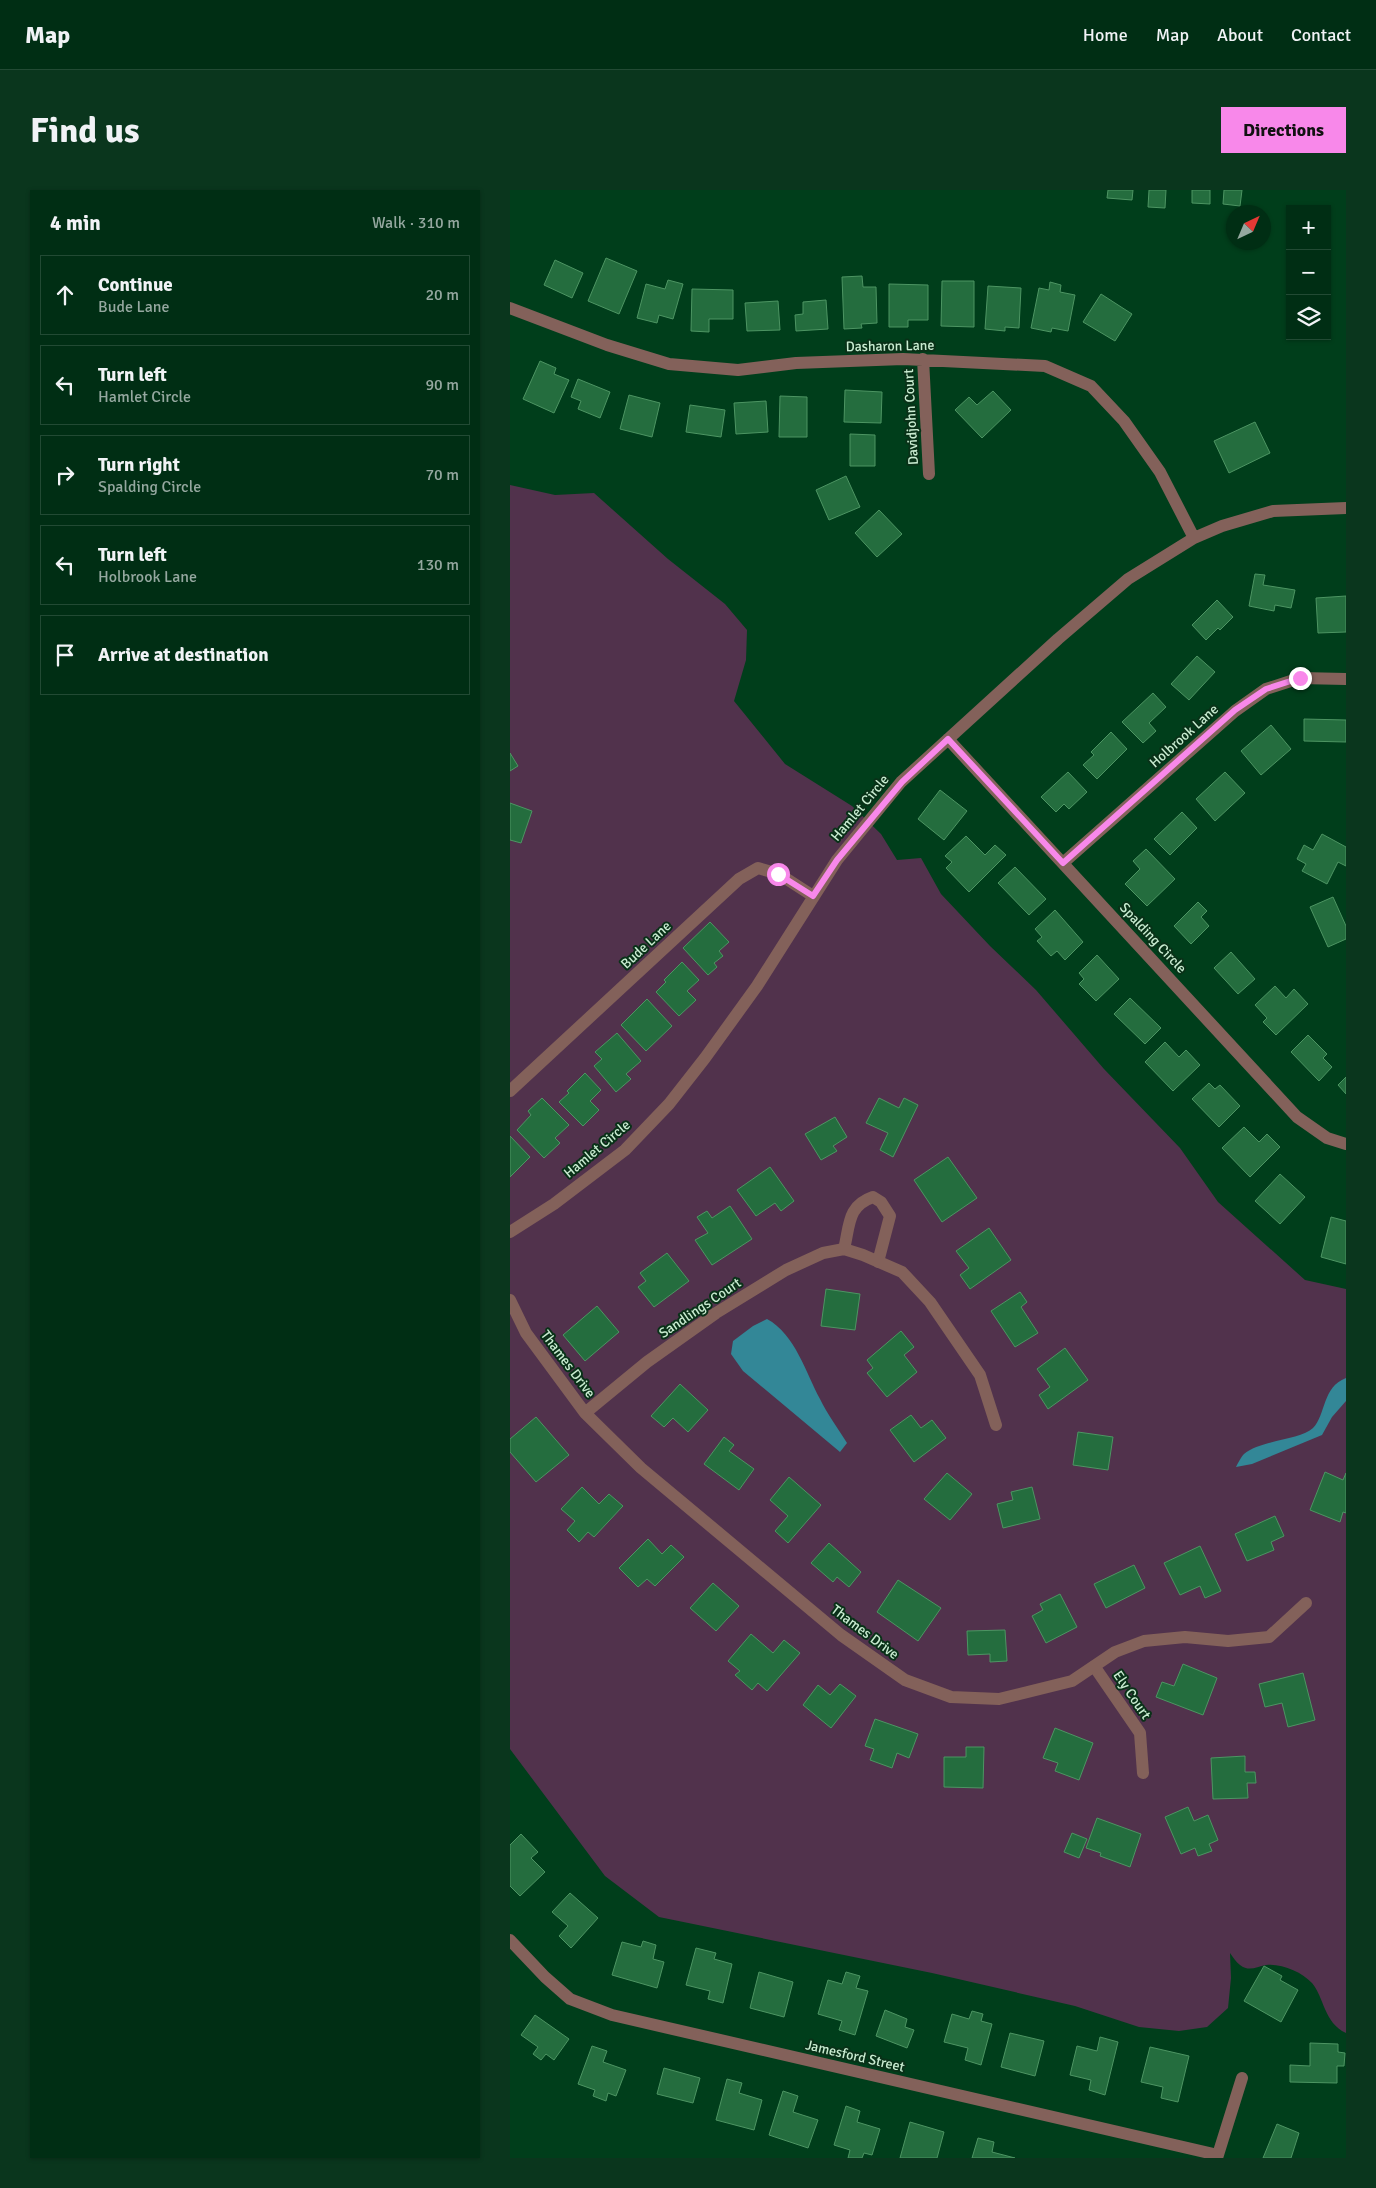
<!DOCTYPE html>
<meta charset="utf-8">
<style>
:root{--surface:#002e14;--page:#0a361d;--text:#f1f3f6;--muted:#95a8a0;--line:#224a34;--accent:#f888ea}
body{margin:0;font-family:Signika,sans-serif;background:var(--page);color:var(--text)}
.controls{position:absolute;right:15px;top:15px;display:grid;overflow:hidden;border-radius:0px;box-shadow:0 1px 4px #0004}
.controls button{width:45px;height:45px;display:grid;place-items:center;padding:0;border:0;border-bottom:1px solid var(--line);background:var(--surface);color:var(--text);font:25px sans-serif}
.compass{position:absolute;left:716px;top:15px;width:45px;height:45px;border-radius:50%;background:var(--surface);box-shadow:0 1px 4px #0004;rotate:44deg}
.stop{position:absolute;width:15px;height:15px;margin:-11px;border:4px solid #f888ea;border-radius:50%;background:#fff}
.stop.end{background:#f888ea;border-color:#fff;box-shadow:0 1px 5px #0008}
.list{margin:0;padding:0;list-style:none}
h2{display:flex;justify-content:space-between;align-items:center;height:65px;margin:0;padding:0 20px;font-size:21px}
h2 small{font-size:16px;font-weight:400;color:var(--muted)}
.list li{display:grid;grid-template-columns:32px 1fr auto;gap:15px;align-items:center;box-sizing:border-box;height:80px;margin:0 10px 10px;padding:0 10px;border:1px solid var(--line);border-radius:0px}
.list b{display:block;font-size:19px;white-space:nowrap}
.list p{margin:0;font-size:16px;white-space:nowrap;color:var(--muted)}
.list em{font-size:16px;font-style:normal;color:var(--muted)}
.icon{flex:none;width:28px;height:28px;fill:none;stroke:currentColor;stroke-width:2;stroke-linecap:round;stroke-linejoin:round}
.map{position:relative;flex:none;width:836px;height:1968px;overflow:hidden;border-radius:0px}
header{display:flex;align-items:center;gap:30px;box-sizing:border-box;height:70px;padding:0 25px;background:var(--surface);border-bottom:1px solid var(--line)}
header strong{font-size:24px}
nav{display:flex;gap:28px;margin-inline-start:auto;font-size:18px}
.intro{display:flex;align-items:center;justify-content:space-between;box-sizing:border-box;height:120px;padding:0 30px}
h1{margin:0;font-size:35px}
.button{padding:12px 22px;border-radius:0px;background:var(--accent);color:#111;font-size:18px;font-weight:700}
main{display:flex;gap:30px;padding:0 30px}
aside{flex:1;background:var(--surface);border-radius:0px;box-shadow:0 1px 4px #0004}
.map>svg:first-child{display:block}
.green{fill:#51324c}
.water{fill:#338797}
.building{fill:#246d3e;stroke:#4d9563}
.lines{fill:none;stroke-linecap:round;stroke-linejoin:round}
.minor{stroke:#83615a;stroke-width:12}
.route{stroke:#f888ea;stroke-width:6}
.labels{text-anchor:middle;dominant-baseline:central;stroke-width:4;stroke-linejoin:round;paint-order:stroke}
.street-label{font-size:14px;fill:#c9ecd1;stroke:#093118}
</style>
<header>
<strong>Map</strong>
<nav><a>Home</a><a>Map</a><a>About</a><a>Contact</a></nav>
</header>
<div class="intro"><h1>Find us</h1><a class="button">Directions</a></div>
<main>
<aside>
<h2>4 min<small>Walk · 310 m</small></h2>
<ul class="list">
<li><svg class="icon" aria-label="ahead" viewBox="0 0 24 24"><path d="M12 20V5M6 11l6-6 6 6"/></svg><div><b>Continue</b><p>Bude Lane</p></div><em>20 m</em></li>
<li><svg class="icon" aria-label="left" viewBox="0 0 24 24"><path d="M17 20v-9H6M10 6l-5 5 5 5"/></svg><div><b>Turn left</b><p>Hamlet Circle</p></div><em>90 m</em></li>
<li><svg class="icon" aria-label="right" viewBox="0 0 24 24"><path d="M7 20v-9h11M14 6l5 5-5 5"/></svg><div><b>Turn right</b><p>Spalding Circle</p></div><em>70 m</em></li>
<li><svg class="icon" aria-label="left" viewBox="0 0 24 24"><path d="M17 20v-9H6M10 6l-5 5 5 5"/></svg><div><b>Turn left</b><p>Holbrook Lane</p></div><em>130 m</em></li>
<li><svg class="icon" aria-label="arrive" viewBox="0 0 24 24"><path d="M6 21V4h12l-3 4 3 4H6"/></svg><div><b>Arrive at destination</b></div></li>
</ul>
</aside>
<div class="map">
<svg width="836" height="1968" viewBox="0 0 836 1968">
<rect width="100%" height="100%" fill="#003e1b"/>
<path class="green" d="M0 295 45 305 84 303 158 369 215 414 237 440 236 470 224 511 275 574 342 616 371 644 387 670 411 668 431 704 480 756 526 800 594 879 670 958 708 1012 795 1090 836 1099V1843C814 1833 814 1807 802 1793 792 1782 771 1773 756 1775 746 1777 739 1782 730 1775 726 1772 723 1767 720 1763L721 1788 718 1818 697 1837 669 1841 629 1837 565 1816 422 1783 149 1727 95 1686 0 1559Z"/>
<path class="water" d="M257 1129C285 1144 296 1183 310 1209 317 1224 328 1238 337 1253L330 1262 233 1181 221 1164 223 1151 243 1136Z
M836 1188V1211L822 1227 812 1245 742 1274 726 1277C728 1273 731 1267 734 1264 750 1250 791 1250 803 1238 816 1225 812 1197 836 1188Z"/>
<path class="building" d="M598 0H623L622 10 597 8Z
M639 0H656L655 18 638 17Z
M682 0H700V14L682 13Z
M714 0H732L730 16 713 14Z
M96 68 127 81 109 124 78 111Z
M45 70 73 83 62 108 34 95Z
M352 86 353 97H366L367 133 351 134 352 138 334 139 332 87Z
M158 90 173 94 163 129 149 125 147 133 127 128 136 94 155 99Z
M432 91H464V137L431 136Z
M540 92 551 95 550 102 565 105 558 141 542 138 541 142 521 138 529 98 539 100Z
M379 94 418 95V130H398V137H379Z
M478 96 511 98 509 138 495 137V141L475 139Z
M182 99 223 100V129H199V142L181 141Z
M591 104 622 124 605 151 573 132Z
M316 110 318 139 286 141 285 125 293 124V112Z
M268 111 270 140 237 141 235 113Z
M30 171 46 178 44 184 59 190 44 223 13 209Z
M68 189 100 202 90 228 68 219 71 211 61 207Z
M335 200 372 202 371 233 334 232Z
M483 201 501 220 472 248 445 220 459 207 467 215Z
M119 205 150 213 142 247 110 239Z
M270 206 297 207V247H269Z
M256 211 258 242 226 244 224 213Z
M180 215 215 220 211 247 176 242Z
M745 232 760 263 719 283 704 251Z
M340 244 365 245V276H340Z
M336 286 350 317 319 330 306 300Z
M369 320 392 344 367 367 345 343Z
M745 384 755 385 753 395 785 400 781 418 765 415 764 421 739 416Z
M836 406V442L808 443 806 408Z
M707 410 723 427 710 440 708 438 696 450 682 435Z
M687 466 705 482 679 510 661 494Z
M643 503 656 517 639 533 646 541 633 553 612 532Z
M794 529 836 530V552L794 551Z
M761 535 781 559 751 585 731 561Z
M601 542 617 559 587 589 573 575 584 565 581 562Z
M0 563 8 576 0 581Z
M558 582 577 602 559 619 554 614 546 622 531 607Z
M715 582 735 603 705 631 686 609Z
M430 600 457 621 434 650 408 629Z
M0 613 22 621 11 653 0 650Z
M672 622 687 638 660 665 644 649Z
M812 644 836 657V676L828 672 817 694 792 681 796 674 787 669 794 655 803 660Z
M456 646 475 665 485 655 496 665 459 702 436 678 442 672 435 666Z
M636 659 665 689 637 716 615 694 630 679 623 671Z
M505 677 536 709 519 725 488 693Z
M823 707 836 736V749L818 757 800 717Z
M688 712 697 721 691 727 699 736 681 754 664 736Z
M545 720 573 752 555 770 547 761 541 766 527 751 532 747 525 739Z
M200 732 219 752 209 761 213 766 204 773 207 777 198 785 173 758Z
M721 762 745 789 728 804 704 778Z
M587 765 609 789 586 811 569 794 574 789 569 783Z
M172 772 189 790 177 801 186 810 169 826 146 802 156 792 154 790Z
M765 796 776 808 784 799 798 814 766 845 753 832 757 828 745 815Z
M620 808 651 838 635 854 604 824Z
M137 809 162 836 136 861 111 835Z
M107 843 131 871 116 884 121 889 106 902 84 876 92 869 85 862Z
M798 845 817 864 813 868 822 877 809 891 781 862Z
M655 852 669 867 676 860 690 875 663 901 635 872Z
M75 883 91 900 80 911 89 920 73 936 49 912 59 903 57 901Z
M836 887V904L828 895Z
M699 893 705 899 710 895 730 916 709 937 682 909Z
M32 908 59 935 45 948 50 953 34 968 7 940 21 925 18 921Z
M369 908 389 918 394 908 408 915 383 967 370 960 378 943 356 933Z
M325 927 337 947 323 956 327 961 311 970 295 944Z
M734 937 749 952 757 944 770 957 740 987 712 958Z
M0 946 20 967 0 987Z
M438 967 467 1008 432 1032 404 990Z
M260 977 284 1011 271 1021 265 1013 246 1026 227 1000Z
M770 984 795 1007 770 1034 745 1011Z
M220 1016 242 1049 202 1075 185 1050 198 1043 187 1027 197 1021 202 1028Z
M821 1027 836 1031V1074L811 1067Z
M479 1038 501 1070 460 1099 450 1085 459 1078 446 1061Z
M157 1063 179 1091 144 1117 128 1097 136 1091 130 1083Z
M316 1099 350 1104 345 1140 311 1136Z
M510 1102 517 1112 511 1117 528 1143 505 1157 481 1121Z
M87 1116 109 1142 75 1171 53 1145Z
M391 1141 404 1157 394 1165 407 1182 377 1207 357 1183 363 1178 357 1170Z
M555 1158 578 1190 538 1219 529 1205 540 1197 527 1179Z
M170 1194 198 1220 178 1242 163 1228 154 1237 141 1226Z
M401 1225 411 1238 422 1230 436 1248 404 1272 380 1240Z
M26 1227 59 1265 26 1292 0 1262V1249Z
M568 1242 603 1247 598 1280 563 1275Z
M214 1247 224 1255 219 1261 244 1279 229 1300 194 1274Z
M815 1282 833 1290 836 1283V1323L833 1322 830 1332 800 1320Z
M437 1283 462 1304 440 1330 414 1309Z
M279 1287 311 1315 278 1353 265 1341 278 1326 260 1310Z
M72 1297 89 1314 99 1304 113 1316 84 1347 78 1342 69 1352 57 1340 65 1331 51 1319Z
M522 1297 530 1329 493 1338 487 1314 503 1310 501 1302Z
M765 1326 774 1346 761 1352 764 1360 737 1371 725 1344Z
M138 1349 152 1364 161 1355 174 1367 145 1396 137 1389 128 1397 109 1378Z
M319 1353 351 1382 339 1397 327 1387 323 1392 301 1373Z
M690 1356 711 1401 695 1408 690 1396 670 1405 654 1373Z
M624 1375 635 1398 596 1418 584 1394Z
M388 1390 431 1418 408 1451 367 1422Z
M203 1393 229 1416 206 1441 180 1418Z
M550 1404 567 1437 536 1453 522 1426 533 1420 530 1414Z
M495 1440 497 1471 480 1472V1464L458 1465 457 1441Z
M241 1444 263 1463 274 1450 290 1463 257 1501 248 1493 242 1500 225 1485 230 1481 218 1471Z
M673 1474 707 1488 693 1525 646 1507 652 1492 664 1496Z
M793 1483 805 1530 778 1537 772 1513 755 1517 749 1494Z
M330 1494 346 1506 321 1538 293 1515 308 1495 320 1505Z
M365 1529 408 1544 399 1568 387 1563 382 1578 360 1570 364 1559 355 1556Z
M545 1538 583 1553 569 1590 545 1581 548 1573 533 1568Z
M456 1557H474L473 1598 434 1597V1567H456Z
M735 1566V1582H745L746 1593H737L738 1608 703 1609 701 1568Z
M678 1617 684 1631 698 1625 708 1650 699 1654 702 1661 688 1666 685 1658 671 1664 655 1627Z
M587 1628 631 1644 620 1677 590 1666 591 1663 576 1658Z
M562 1643 577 1649 569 1668 554 1662Z
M11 1644 28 1662 21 1668 35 1682 10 1706 0 1696V1655Z
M60 1703 88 1728 61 1758 49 1746 58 1736 42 1722Z
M133 1751 146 1755 143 1769 154 1772 147 1798 102 1785 112 1752 131 1757Z
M186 1758 206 1763 204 1769 222 1774 213 1813 198 1809 200 1801 176 1795Z
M754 1776 772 1786 770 1790 788 1800 771 1832 734 1811Z
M249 1782 283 1792 274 1827 240 1818Z
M336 1782 350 1786 346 1798 358 1801 345 1845 329 1840 332 1831 308 1824 318 1790 332 1794Z
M375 1820 397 1829 395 1837 404 1840 397 1858 366 1846Z
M462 1821 473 1824 471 1831 482 1834 471 1875 455 1870 458 1858 434 1852 442 1824 459 1829Z
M25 1825 59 1849 44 1870 36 1864 31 1870 23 1864 28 1857 11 1845Z
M500 1843 534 1851 525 1886 491 1877Z
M590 1847 608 1852 595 1905 579 1900 581 1890 560 1885 567 1856 587 1861Z
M800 1853 828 1854V1862L835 1863 834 1876H827V1893L780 1892V1875L800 1876Z
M82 1856 97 1861 93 1872 116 1880 106 1906 98 1903 96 1911 83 1906 85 1900 68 1894Z
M640 1857 679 1866 668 1912 651 1908 653 1897 631 1892Z
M154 1878 190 1888 183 1913 147 1904Z
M217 1889 232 1893 229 1903 252 1910 244 1940 206 1930Z
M273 1901 288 1906 283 1922 308 1930 298 1958 259 1945Z
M336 1916 350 1921 347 1932 370 1939 362 1965 354 1963 352 1968H338L340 1960 324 1955Z
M400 1932 434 1942 427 1968H390Z
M767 1934 789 1943 781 1968H753Z
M468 1948 484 1952 482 1962 505 1968H462Z"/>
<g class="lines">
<path class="minor" d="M0 118 97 155 159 174 228 180 286 173 393 169 535 176 581 196 614 231 650 282 684 348
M413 169 419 284
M438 549 787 927 817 948 836 954
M553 673 725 521 756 499 790 488 836 489
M0 901 229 689 248 678 269 684 303 706
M0 1042 44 1014 115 960 159 914 195 868 247 796 327 670 391 592 548 449 618 389 684 348 712 336 763 321 836 318
M334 1059C340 1035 337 1016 363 1007L371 1012 380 1026 368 1072
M0 1110 16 1143 75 1223 131 1278 331 1445 395 1490 441 1507 489 1509 562 1491 605 1462 634 1451 675 1447 718 1451 759 1447 796 1413
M75 1223 137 1172 206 1123 276 1080 313 1063 334 1059 353 1065 392 1082 420 1112 470 1185 486 1235
M584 1476 630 1543 633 1583
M0 1750 35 1787 60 1809 102 1825 708 1965
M707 1968 732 1888"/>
</g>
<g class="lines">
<path class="route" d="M268 684 303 706 327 670 392 592 438 549 553 673 725 520 756 499 790 488"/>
</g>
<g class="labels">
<g class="street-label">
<text transform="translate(380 156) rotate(-1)">Dasharon Lane</text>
<text transform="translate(401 227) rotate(-93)">Davidjohn Court</text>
<text transform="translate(674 546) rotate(-42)">Holbrook Lane</text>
<text transform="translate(350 618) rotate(-50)">Hamlet Circle</text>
<text transform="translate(643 748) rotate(47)">Spalding Circle</text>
<text transform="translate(136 755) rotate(-43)">Bude Lane</text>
<text transform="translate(87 959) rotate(-40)">Hamlet Circle</text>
<text transform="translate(190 1118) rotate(-34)">Sandlings Court</text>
<text transform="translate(58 1174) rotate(53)">Thames Drive</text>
<text transform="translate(355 1442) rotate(37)">Thames Drive</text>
<text transform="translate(622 1505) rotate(56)">Ely Court</text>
<text transform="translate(345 1866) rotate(13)">Jamesford Street</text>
</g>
</g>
</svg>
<div class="controls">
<button>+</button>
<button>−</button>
<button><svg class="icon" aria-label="layers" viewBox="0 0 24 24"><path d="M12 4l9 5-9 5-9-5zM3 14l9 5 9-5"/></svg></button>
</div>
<svg class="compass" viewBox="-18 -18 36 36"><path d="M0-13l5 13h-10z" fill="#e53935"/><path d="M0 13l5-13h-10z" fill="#95a8a0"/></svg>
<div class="stop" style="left:268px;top:684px"></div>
<div class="stop end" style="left:790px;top:488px"></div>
</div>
</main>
